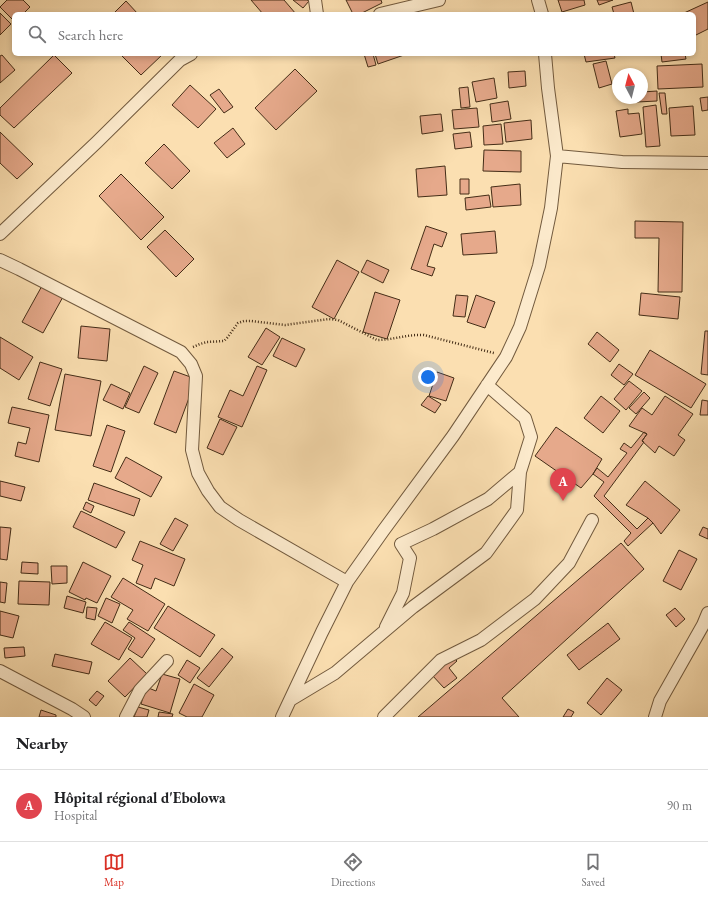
<!DOCTYPE html>
<meta charset="utf-8">
<style>
:root{--surface:#fff;--page:#f2f2f2;--text:#202124;--muted:#757577;--line:#e0e0e0;--accent:#d93025}
body{margin:0;font-family:"EB Garamond",serif;background:var(--page);color:var(--text)}
.compass{position:absolute;left:612px;top:68px;width:36px;height:36px;border-radius:50%;background:var(--surface);box-shadow:0 2px 6px #0003;rotate:353deg}
.you{position:absolute;left:428px;top:377px;width:14px;height:14px;margin:-10px;border:3px solid #fff;border-radius:50%;background:#1a73e8;box-shadow:0 0 0 6px #1a73e833}
.badge{display:grid;place-items:center;width:26px;height:26px;border-radius:50%;background:var(--accent);color:#fff;font-size:13px;font-weight:700}
.pin{position:absolute;translate:-50% -33px;filter:drop-shadow(0 1px 2px #0008)}
.pin::after{content:'';position:absolute;top:21px;width:14px;height:12px;background:inherit;clip-path:polygon(0 0,100% 0,50% 100%)}
.list{margin:0;padding:0;list-style:none}
h2{display:flex;justify-content:space-between;align-items:center;height:52px;margin:0;padding:0 16px;font-size:17px}
h2 small{font-size:13px;font-weight:400;color:var(--muted)}
.list li{display:grid;grid-template-columns:26px 1fr auto;gap:12px;align-items:center;box-sizing:border-box;height:72px;padding:0 16px;border-top:1px solid var(--line)}
.list b{display:block;font-size:15px;white-space:nowrap}
.list p{margin:0;font-size:13px;white-space:nowrap;color:var(--muted)}
.list em{font-size:13px;font-style:normal;color:var(--muted)}
.icon{flex:none;width:22px;height:22px;fill:none;stroke:currentColor;stroke-width:2;stroke-linecap:round;stroke-linejoin:round}
.map{position:relative;flex:none;width:708px;height:717px;overflow:hidden}
.search{position:absolute;background:var(--surface);box-shadow:0 2px 6px #0003;left:12px;right:12px;top:12px;height:44px;display:flex;align-items:center;gap:10px;box-sizing:border-box;padding:0 14px;border-radius:6px;color:var(--muted);font-size:15px}
.sheet{height:124px;background:var(--surface)}
nav{display:flex;justify-content:space-around;align-items:center;box-sizing:border-box;height:56px;border-top:1px solid var(--line);background:var(--surface);font-size:11px;color:var(--muted)}
nav a{display:grid;justify-items:center;gap:2px}
nav .on{color:var(--accent)}
.map>svg:first-child{display:block}
.building{fill:#e6a98b;stroke:#442d17}
.lines{fill:none;stroke-linecap:round;stroke-linejoin:round}
.minor-casing{stroke:#725a3e;stroke-width:14}
.path{stroke:#442d17;stroke-width:2.5;stroke-dasharray:1 2;stroke-linecap:butt}
.minor{stroke:#fceacc;stroke-width:12}
</style>
<div class="map">
<svg width="708" height="717" viewBox="0 0 708 717">
<rect width="100%" height="100%" fill="#fbdfb1"/>
<filter id="stains"><feTurbulence type="fractalNoise" baseFrequency=".005" numOctaves="4"/><feColorMatrix values="0 0 0 0 .2 0 0 0 0 .09 0 0 0 0 .02 0 0 0 .5 -.17"/></filter>
<radialGradient id="worn" r=".72"><stop offset=".6" stop-color="#630" stop-opacity="0"/><stop offset="1" stop-color="#630" stop-opacity=".3"/></radialGradient>
<path class="building" d="M7 0H23L30 7 23 14H14V21L0 7Z
M251 0H284L296 14H263Z
M293 0H307L309 1 303 8Z
M346 0H381L382 3 360 14H353Z
M558 0H584L585 5 562 12Z
M597 0H613L599 5Z
M126 1 138 14H113Z
M631 2 634 14H614L612 7Z
M708 2V29L694 36V14H684V13Z
M0 13 11 24 0 35Z
M120 54H163L141 75Z
M364 54H373L376 65 368 67Z
M375 54H407L378 64Z
M584 54H614L615 58 586 62Z
M661 54H685L686 59 662 62Z
M2 55 15 70 0 83V56Z
M54 55 72 73 14 128 0 115V108Z
M606 61 612 84 599 88 593 64Z
M702 64 703 87 658 89 657 66Z
M295 69 317 91 276 130 255 108Z
M525 71 526 86 509 88 508 72Z
M494 78 497 98 476 102 472 82Z
M190 85 216 109 198 128 172 105Z
M468 87 470 107 461 108 459 88Z
M219 89 233 107 224 113 210 95Z
M657 91V101L637 102V98H642V92Z
M659 93H665L667 114H662Z
M708 97V110L702 111 700 98Z
M508 101 511 119 492 122 490 104Z
M656 105 660 146 646 147 643 107Z
M693 106 695 135 671 136 669 108Z
M477 108 479 127 454 129 452 110Z
M628 109V114L639 113 642 134 620 137 616 111Z
M441 114 443 131 422 134 420 116Z
M531 120 532 139 506 142 504 123Z
M501 124 503 144 484 145 483 126Z
M233 128 245 144 227 158 214 143Z
M0 132 33 164 17 179 0 163Z
M470 132 472 147 455 149 453 134Z
M164 144 190 171 172 189 145 163Z
M484 150 521 151V172L483 171Z
M445 166 447 195 418 197 416 169Z
M121 174 164 217 141 240 99 196Z
M460 179H469V194H460Z
M520 184 521 205 493 207 491 187Z
M489 195 491 207 466 210 465 198Z
M635 221 683 222 682 292H658L659 238H635Z
M426 226 447 233 442 247 434 244 427 266 435 268 432 276 411 269Z
M165 230 194 259 176 277 147 247Z
M495 231 497 253 463 255 461 234Z
M337 260 359 272 334 319 312 307Z
M367 260 389 270 383 283 361 272Z
M43 284 64 295 43 333 22 322Z
M375 292 400 300 387 339 363 332Z
M641 293 680 297 678 319 639 315Z
M456 295 468 296 465 317 453 316Z
M476 295 495 302 485 328 467 322Z
M81 326 110 329 107 361 78 358Z
M266 328 280 337 262 365 248 357Z
M705 331H708V375L701 374Z
M597 332 619 350 610 362 588 344Z
M0 337 33 357 19 380 0 368Z
M282 338 305 349 296 367 273 356Z
M650 350 706 384 691 408 635 375Z
M40 362 62 369 50 406 28 399Z
M619 364 633 374 624 385 611 375Z
M144 366 158 373 139 413 125 407Z
M257 366 267 370 242 427 218 417 230 390 243 396Z
M174 371 196 379 176 433 154 424Z
M437 372 454 378 446 401 429 396Z
M65 374 101 381 91 436 55 430Z
M629 381 642 391 626 410 614 399Z
M111 384 130 393 123 409 103 400Z
M644 392 650 398 636 414 629 408Z
M428 396 441 404 435 413 421 405Z
M601 396 620 411 603 433 584 418Z
M665 396 693 414 678 435 685 440 674 456 659 446 655 453 642 441 647 434 629 426 642 408 652 415Z
M702 400 708 401V415H700Z
M12 407 49 415 39 462 15 456 18 442 26 444 30 428 8 423Z
M220 419 237 427 223 455 207 448Z
M107 425 125 431 111 472 93 466Z
M556 427 602 459 593 474 581 488 535 456Z
M644 432 647 434 642 441 644 442 604 496 637 529 648 518 653 523 628 546 624 541 631 533 594 496 604 482 593 474 597 468 608 477 627 453 620 449 624 443 631 448Z
M126 457 162 477 151 497 115 478Z
M0 481 25 487 21 501 0 496Z
M645 481 680 510 661 534 653 523 648 518 626 505Z
M94 483 140 499 134 516 88 500Z
M86 502 94 506 91 513 83 509Z
M81 511 125 532 116 548 73 527Z
M175 518 188 525 173 551 160 544Z
M0 527 11 528 7 560 0 559Z
M703 527 708 529V539L699 535Z
M140 541 185 559 174 586 155 578 151 589 136 583 143 565 132 560Z
M621 543 644 569 502 698 519 717H418Z
M679 550 697 559 681 590 663 581Z
M22 562 38 563V574L21 573Z
M83 562 111 576 97 603 86 598 85 600 69 592Z
M51 566H67V583L52 584Z
M123 578 165 604 148 631 127 619 133 610 111 597Z
M19 581 50 582 49 605 18 604Z
M0 582 7 583 5 603 0 602Z
M67 596 86 602 83 613 64 608Z
M106 598 120 604 112 623 98 616Z
M168 606 215 635 200 657 154 628Z
M87 607 97 608 95 620 86 618Z
M675 608 685 619 676 627 666 615Z
M0 611 19 616 13 638 0 635Z
M105 622 132 638 119 660 91 644Z
M129 622 155 639 142 658 128 649 135 638 123 630Z
M608 623 620 639 579 670 567 655Z
M24 647 25 656 5 658 4 648Z
M222 648 233 657 209 687 197 678Z
M55 654 92 662 89 674 52 666Z
M453 657 457 661 449 668 457 678 444 688 432 675Z
M130 658 147 674 125 697 108 681Z
M187 660 200 668 190 683 178 675Z
M162 674 180 679 170 713 141 704 146 687 156 691Z
M607 678 622 690 601 715 587 703Z
M194 684 214 695 202 717H187L179 713Z
M97 691 104 696 96 706 89 700Z
M138 707 149 710 147 717H134Z
M568 709 574 712 571 717H563Z
M41 710 56 715V717H39Z
M159 712 173 714 172 717H158Z"/>
<g class="lines">
<g class="minor-casing">
<path id="minor" d="M315 0 317 14
M538 0 542 14
M380 14 439 0
M557 156 622 162 708 163
M0 234 97 142 180 60 191 54
M0 260 19 269 181 352 191 364 196 376 192 450 198 473 208 491 220 507 239 520 347 582
M386 627 403 593 410 558 401 544 433 529 488 499 520 472
M0 671 72 709 84 717
M290 700 335 673 413 607 486 553 517 510 520 472 531 437 525 418 487 385
M126 717 140 690 167 661
M282 717 322 632 347 582 383 531 453 436 506 357 520 327 539 266 551 208 557 156 548 88 545 54
M384 717 441 660 481 640 535 599 569 563 592 520
M655 717 660 701 703 625 708 613"/>
</g>
<path class="path" d="M193 347 200 344 207 342 224 341 227 338 238 323 244 321H251L285 325 329 319 338 320 377 340C393 340 408 334 424 335L494 353"/>
<use href="#minor" class="minor"/>
</g>
<rect width="100%" height="100%" filter="url(#stains)"/>
<rect width="100%" height="100%" fill="url(#worn)"/>
</svg>
<svg class="compass" viewBox="-18 -18 36 36"><path d="M0-13l5 13h-10z" fill="#e53935"/><path d="M0 13l5-13h-10z" fill="#757577"/></svg>
<div class="you"></div>
<div class="pin badge" style="left:563px;top:501px;background:#e0444e">A</div>
<div class="search"><svg class="icon" aria-label="search" viewBox="0 0 24 24"><circle cx="10" cy="10" r="6"/><path d="M15 15l6 6"/></svg>Search here</div>
</div>
<section class="sheet">
<h2>Nearby<small></small></h2>
<ul class="list">
<li><span class="badge" style="background:#e0444e">A</span><div><b>Hôpital régional d'Ebolowa</b><p>Hospital</p></div><em>90 m</em></li>
</ul>
</section>
<nav>
<a class="on"><svg class="icon" aria-label="map" viewBox="0 0 24 24"><path d="M3 6l6-2 6 2 6-2v14l-6 2-6-2-6 2zM9 4v14M15 6v14"/></svg>Map</a>
<a><svg class="icon" aria-label="directions" viewBox="0 0 24 24"><path d="M12 3l9 9-9 9-9-9zM9 14v-3h6M13 9l2 2-2 2"/></svg>Directions</a>
<a><svg class="icon" aria-label="saved" viewBox="0 0 24 24"><path d="M7 4h10v16l-5-4-5 4z"/></svg>Saved</a>
</nav>
